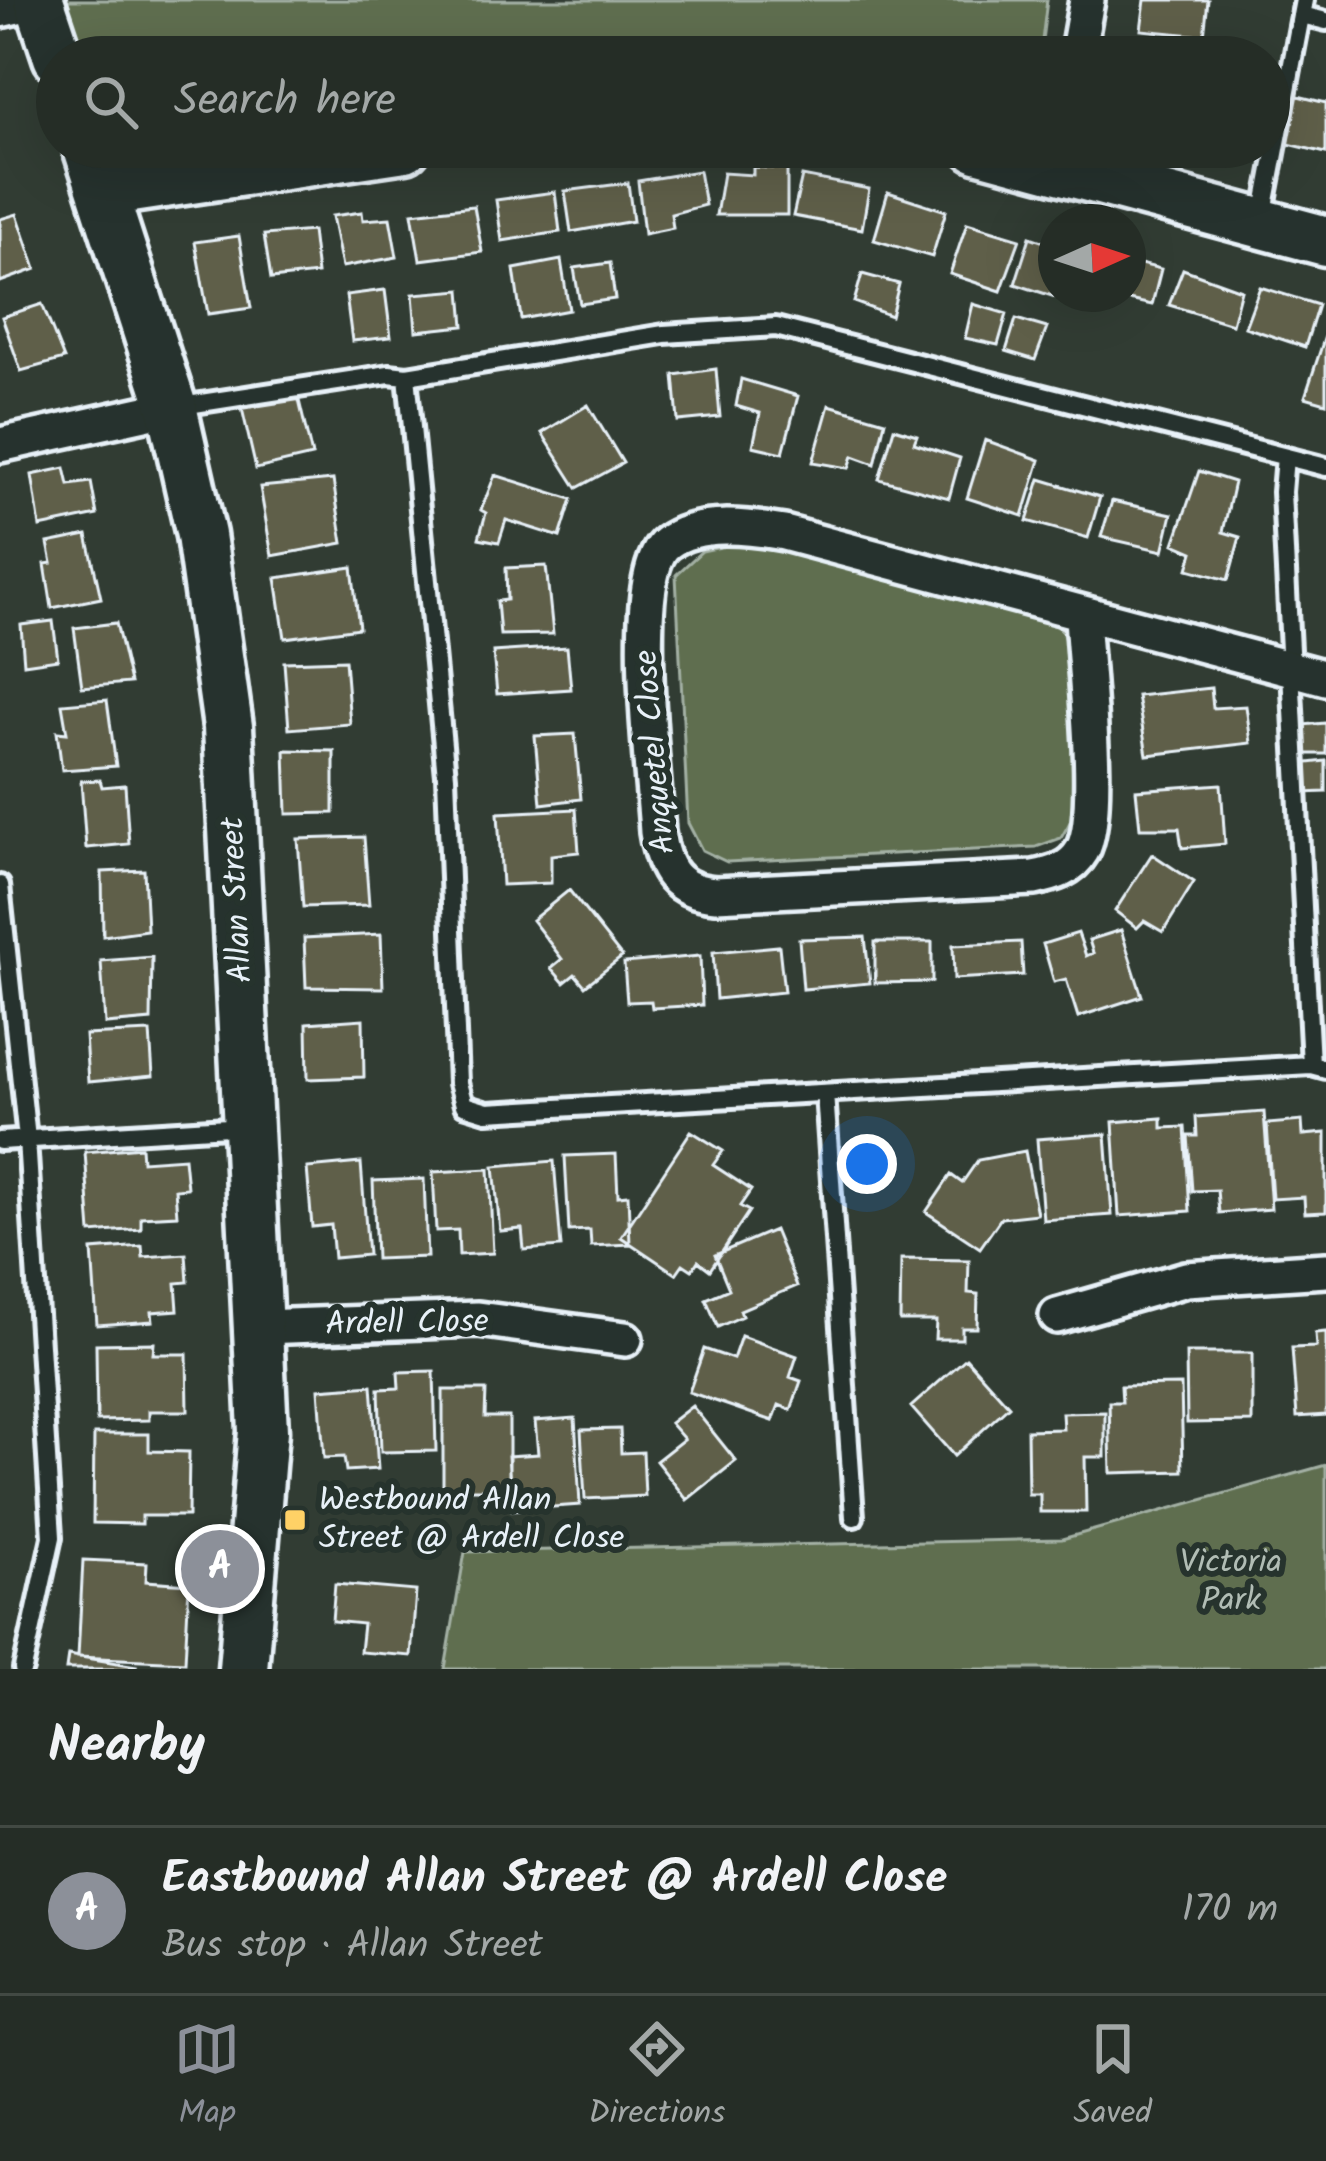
<!DOCTYPE html>
<meta charset="utf-8">
<style>
:root{--surface:#252d26;--page:#2d352e;--text:#f1f3f6;--muted:#a3a8a7;--line:#424943;--accent:#8c9099}
body{margin:0;font-family:Kalam,sans-serif;background:var(--page);color:var(--text)}
.compass{position:absolute;left:1038px;top:204px;width:108px;height:108px;border-radius:50%;background:var(--surface);box-shadow:0 12px 48px #0002;rotate:87deg}
.you{position:absolute;left:867px;top:1164px;width:42px;height:42px;margin:-30px;border:9px solid #fff;border-radius:50%;background:#1a73e8;box-shadow:0 0 0 18px #1a73e833}
.badge{display:grid;place-items:center;width:78px;height:78px;border-radius:50%;background:var(--accent);color:#fff;font-size:39px;font-weight:700}
.pin{position:absolute;translate:-50% -50%;border:6px solid #fff;box-shadow:0 3px 12px #0006}
.list{margin:0;padding:0;list-style:none}
h2{display:flex;justify-content:space-between;align-items:center;height:156px;margin:0;padding:0 48px;font-size:51px}
h2 small{font-size:39px;font-weight:400;color:var(--muted)}
.list li{display:grid;grid-template-columns:78px 1fr auto;gap:36px;align-items:center;box-sizing:border-box;height:168px;padding:0 48px;border-top:3px solid var(--line)}
.list b{display:block;font-size:45px;white-space:nowrap}
.list p{margin:0;font-size:39px;white-space:nowrap;color:var(--muted)}
.list em{font-size:39px;font-style:normal;color:var(--muted)}
.icon{flex:none;width:66px;height:66px;fill:none;stroke:currentColor;stroke-width:2;stroke-linecap:round;stroke-linejoin:round}
.map{position:relative;flex:none;width:1326px;height:1669px;overflow:hidden}
.search{position:absolute;background:var(--surface);box-shadow:0 12px 48px #0002;left:36px;right:36px;top:36px;height:132px;display:flex;align-items:center;gap:30px;box-sizing:border-box;padding:0 42px;border-radius:66px;color:var(--muted);font-size:45px}
.sheet{height:324px;background:var(--surface)}
nav{display:flex;justify-content:space-around;align-items:center;box-sizing:border-box;height:168px;border-top:3px solid var(--line);background:var(--surface);font-size:33px;color:var(--muted)}
nav a{display:grid;justify-items:center;gap:6px}
nav .on{color:var(--accent)}
.map>svg:first-child{display:block}
.green{fill:#5e6e50;stroke:#a3b0a4;stroke-width:3}
.building{fill:#5f5e4a;stroke:#e8f1f8;stroke-width:3}
.lines{fill:none;stroke-linecap:round;stroke-linejoin:round}
.lane-casing{stroke:#e8f1f8;stroke-width:26}
.street-casing{stroke:#e8f1f8;stroke-width:42}
.secondary-casing{stroke:#e8f1f8;stroke-width:57}
.lane{stroke:#26332d;stroke-width:16}
.street{stroke:#26332d;stroke-width:33}
.secondary{stroke:#26332d;stroke-width:48}
.poi-dot{fill:#ffd166;stroke:#26332d;stroke-width:4.5}
.labels{text-anchor:middle;dominant-baseline:central;stroke-width:12;stroke-linejoin:round;paint-order:stroke}
.street-label{font-size:33px;fill:#e8f1f8;stroke:#26332d}
.poi-label{font-size:33px;fill:#e8f1f8;stroke:#26332d;text-anchor:start}
.park-label{font-size:33px;fill:#b1bdb5;stroke:#26332d}
</style>
<div class="map">
<svg width="1326" height="1669" viewBox="0 0 1326 1669">
<rect width="100%" height="100%" fill="#313c33"/>
<filter id="ink" filterUnits="userSpaceOnUse"><feTurbulence type="fractalNoise" baseFrequency=".00833" numOctaves="2"/><feDisplacementMap in="SourceGraphic" scale="24" xChannelSelector="R" yChannelSelector="G"/><feConvolveMatrix kernelMatrix="1 2 1 2 8 2 1 2 1" color-interpolation-filters="sRGB"/></filter>
<g filter="url(#ink)">
<path class="green" d="M60 0H1047L1040 57H80Z
M735 544 780 548 1048 617 1062 631 1069 653 1077 810 1061 838 1036 847 727 862 702 850 688 823 676 575 702 551Z
M1326 1465V1669H445L465 1552 1062 1539Z"/>
<path class="building" d="M1145 0H1208L1204 36 1141 30Z
M1294 95 1326 103V153L1284 143Z
M753 167 787 169V215H716L723 173 753 175Z
M699 171 705 205 671 214 673 228 644 234 638 181Z
M802 176 869 189 862 229 793 216Z
M628 183 633 221 571 232 565 191Z
M555 192 560 232 502 241 496 200Z
M888 192 946 211 932 257 874 240Z
M474 206 482 252 420 260 412 213Z
M362 212 363 220 390 218 397 257 342 267 332 216Z
M17 214 36 269 0 282V219Z
M967 223 1020 239 1001 291 950 274Z
M312 231 317 274 271 279 264 235Z
M239 236 251 308 208 314 195 242Z
M1030 237 1056 246V294H1077L1074 303 1015 284Z
M561 260 569 310 521 319 514 269Z
M1128 261 1161 269 1152 305 1101 294H1128Z
M610 263 615 299 580 304 574 268Z
M1183 269 1241 290 1232 324 1169 305Z
M862 274 899 284 891 316 854 302Z
M1260 287 1318 305 1305 347 1245 327Z
M385 290 391 337 352 341 346 295Z
M461 290 464 326 416 331 413 294Z
M42 304 64 359 21 371 2 317Z
M973 304 1007 314 998 345 965 338Z
M1016 319 1047 328 1035 360 1006 351Z
M1326 333V403L1305 397Z
M716 369 720 417 678 421 674 375Z
M741 379 798 396 783 453 753 446 760 413 736 406Z
M297 392 312 456 256 469 241 404Z
M588 405 623 463 577 488 542 433Z
M829 405 885 421 875 464 853 456 849 468 813 462Z
M894 428 917 435 914 443 960 458 949 498 879 479Z
M985 440 1040 460 1023 516 967 498Z
M65 468 69 485 91 482 97 515 40 527 32 475Z
M1199 471 1234 482 1223 532 1240 537 1228 580 1188 569 1193 552 1174 544Z
M495 475 572 499 560 537 506 520 499 542 479 538 486 513 481 510Z
M1040 479 1100 497 1088 538 1027 521Z
M333 480 343 543 272 556 260 487Z
M1112 501 1172 514 1163 551 1101 537Z
M87 535 101 598 52 608 45 564 52 563 48 543Z
M546 566 553 634 500 635 497 601 507 600 506 568Z
M352 567 359 628 285 638 276 578Z
M53 621 58 659 24 664 21 625Z
M116 623 130 683 82 687 74 628Z
M567 647 571 689 497 694 493 652Z
M345 660 350 724 289 729 284 662Z
M1211 688 1213 708 1246 706 1251 743 1147 755 1137 696Z
M107 700 116 766 62 770 57 732 67 733 62 704Z
M1326 723V754H1304L1302 725Z
M575 734 581 799 541 804 535 736Z
M285 750 334 751V813L287 814Z
M1326 761V792L1302 793 1299 764Z
M100 780 102 787 125 785 129 844 86 848 81 781Z
M1221 784 1225 844 1182 848 1179 828H1140L1136 790Z
M576 809 579 852 551 855V883L502 885 498 813Z
M364 837 369 905 303 907 298 839Z
M1152 854 1194 882 1163 932 1144 921 1137 928 1115 911Z
M144 870 147 930 103 936 102 872Z
M569 890 622 957 585 986 575 974 564 983 551 968 562 959 532 920Z
M1121 930 1142 996 1078 1017 1066 979 1054 982 1043 944 1078 933 1086 956 1093 953 1089 940Z
M381 934 383 988 306 987 304 938Z
M865 937 870 983 803 989 799 939Z
M875 942H932V982L875 983Z
M1021 942 1023 975 954 979 953 945Z
M779 946 784 992 716 999 713 952Z
M700 956 702 1005 652 1008 651 1001 627 1002 624 963Z
M152 957 151 1020 105 1024 101 961Z
M363 1019 364 1077 308 1079 307 1023Z
M150 1032 153 1076 88 1082 85 1035Z
M1264 1112 1271 1209 1219 1213 1217 1190 1192 1191 1188 1136H1197L1196 1117Z
M1162 1118V1128L1185 1127 1190 1211 1119 1216 1113 1122Z
M1302 1121 1303 1135 1326 1133V1212L1305 1213 1304 1197 1272 1199 1267 1124Z
M691 1131 723 1151 713 1165 751 1190 740 1206 749 1211 710 1270 698 1261 692 1270 683 1264 676 1274 621 1237Z
M1106 1134 1112 1215 1043 1220 1037 1139Z
M141 1147 142 1161 184 1158 187 1188 175 1189 177 1215 141 1217V1229L91 1233 85 1152Z
M1025 1151 1037 1214 1001 1218 980 1248 926 1212 951 1175 962 1183 978 1160Z
M616 1154 618 1196 628 1195 630 1244 591 1246 590 1230 569 1231 565 1156Z
M554 1161 561 1247 524 1250 522 1229 500 1231 494 1166Z
M361 1163 368 1255 334 1258 331 1225 312 1227 307 1168Z
M489 1169 493 1253 459 1255 458 1230 436 1231 433 1172Z
M424 1179 427 1257 376 1259 373 1181Z
M774 1230 797 1286 740 1310 742 1316 718 1327 706 1299 729 1289 715 1255Z
M142 1246 143 1257 186 1254 188 1282 176 1283 178 1310 152 1312 153 1321 97 1325 92 1250Z
M901 1259 969 1260 968 1293 978 1294 977 1328H962V1339H935L936 1321H900Z
M1326 1332V1415L1297 1417 1292 1348 1316 1347 1315 1333Z
M741 1336 797 1356 790 1377 801 1381 791 1410 779 1405 773 1421 689 1392 704 1349 733 1359Z
M154 1343 153 1354H187L188 1411H149V1420L97 1421 96 1344Z
M1186 1353H1252V1422L1187 1423Z
M966 1358 1009 1406 954 1456 911 1407Z
M434 1371 436 1451 381 1452 379 1389 399 1388 398 1372Z
M372 1385 378 1469 346 1471 344 1457 324 1458 319 1389Z
M1181 1385 1183 1471 1111 1473 1109 1402H1122L1121 1386Z
M443 1390H486L485 1417H509V1489H443Z
M692 1406 736 1461 687 1500 656 1461 684 1439 670 1423Z
M1105 1412V1457H1085L1086 1512H1040V1494H1028L1027 1430 1063 1429 1062 1413Z
M575 1418 580 1505 512 1510 508 1456 538 1454 535 1421Z
M620 1429 621 1453 643 1452 645 1496 585 1499 581 1430Z
M94 1434H149V1451L189 1452 188 1516H142V1524L93 1523Z
M83 1560 147 1563 146 1581 189 1584 185 1662 78 1657Z
M335 1584 416 1591 411 1656 360 1652 363 1624 332 1621Z
M68 1655 136 1666 135 1669H66Z"/>
<g class="lines">
<g class="lane-casing">
<path id="lane" d="M1302 15 1326 21
M1263 217 1304 0
M407 376 446 776 458 1083 464 1105 487 1112 1311 1065 1326 1069
M175 407 389 374 407 376 664 334 776 327 1326 467
M1285 457 1282 492 1311 1065
M0 885 27 1139 52 1537 23 1669
M825 1093 854 1517
M0 1141 244 1126"/>
</g>
<g class="street-casing">
<path id="street" d="M0 10 40 1
M1077 57 1087 0
M0 445 172 407
M1082 615C1084 664 1103 815 1082 851 1071 870 1053 874 1034 878L716 894C675 891 663 870 657 832 654 778 627 574 667 543 697 520 749 527 784 533L1326 678
M1057 1316 1186 1279 1326 1270
M261 1327 478 1319 625 1339"/>
</g>
<g class="secondary-casing">
<path id="secondary" d="M39 0 58 57
M88 147 172 407 201 535 228 727 263 1431 243 1669
M977 147 1326 241
M104 192 405 147"/>
</g>
<use href="#lane" class="lane"/>
<use href="#street" class="street"/>
<use href="#secondary" class="secondary"/>
</g>
</g>
<rect class="poi-dot" x="283" y="1508" width="24" height="24" rx="6"/>
<g class="labels">
<g class="street-label">
<text transform="translate(656 752) rotate(-95)">Anquetel Close</text>
<text transform="translate(238 900) rotate(-93)">Allan Street</text>
<text transform="translate(407 1324) rotate(-1)">Ardell Close</text>
</g>
<g class="poi-label">
<text x="319" y="1501">Westbound Allan<tspan x="319" dy="38">Street @ Ardell Close</tspan></text>
</g>
<g class="park-label">
<text x="1231" y="1563">Victoria<tspan x="1231" dy="38">Park</tspan></text>
</g>
</g>
</svg>
<svg class="compass" viewBox="-18 -18 36 36"><path d="M0-13l5 13h-10z" fill="#e53935"/><path d="M0 13l5-13h-10z" fill="#a3a8a7"/></svg>
<div class="you"></div>
<div class="pin badge" style="left:220px;top:1569px">A</div>
<div class="search"><svg class="icon" aria-label="search" viewBox="0 0 24 24"><circle cx="10" cy="10" r="6"/><path d="M15 15l6 6"/></svg>Search here</div>
</div>
<section class="sheet">
<h2>Nearby<small></small></h2>
<ul class="list">
<li><span class="badge">A</span><div><b>Eastbound Allan Street @ Ardell Close</b><p>Bus stop · Allan Street</p></div><em>170 m</em></li>
</ul>
</section>
<nav>
<a class="on"><svg class="icon" aria-label="map" viewBox="0 0 24 24"><path d="M3 6l6-2 6 2 6-2v14l-6 2-6-2-6 2zM9 4v14M15 6v14"/></svg>Map</a>
<a><svg class="icon" aria-label="directions" viewBox="0 0 24 24"><path d="M12 3l9 9-9 9-9-9zM9 14v-3h6M13 9l2 2-2 2"/></svg>Directions</a>
<a><svg class="icon" aria-label="saved" viewBox="0 0 24 24"><path d="M7 4h10v16l-5-4-5 4z"/></svg>Saved</a>
</nav>
